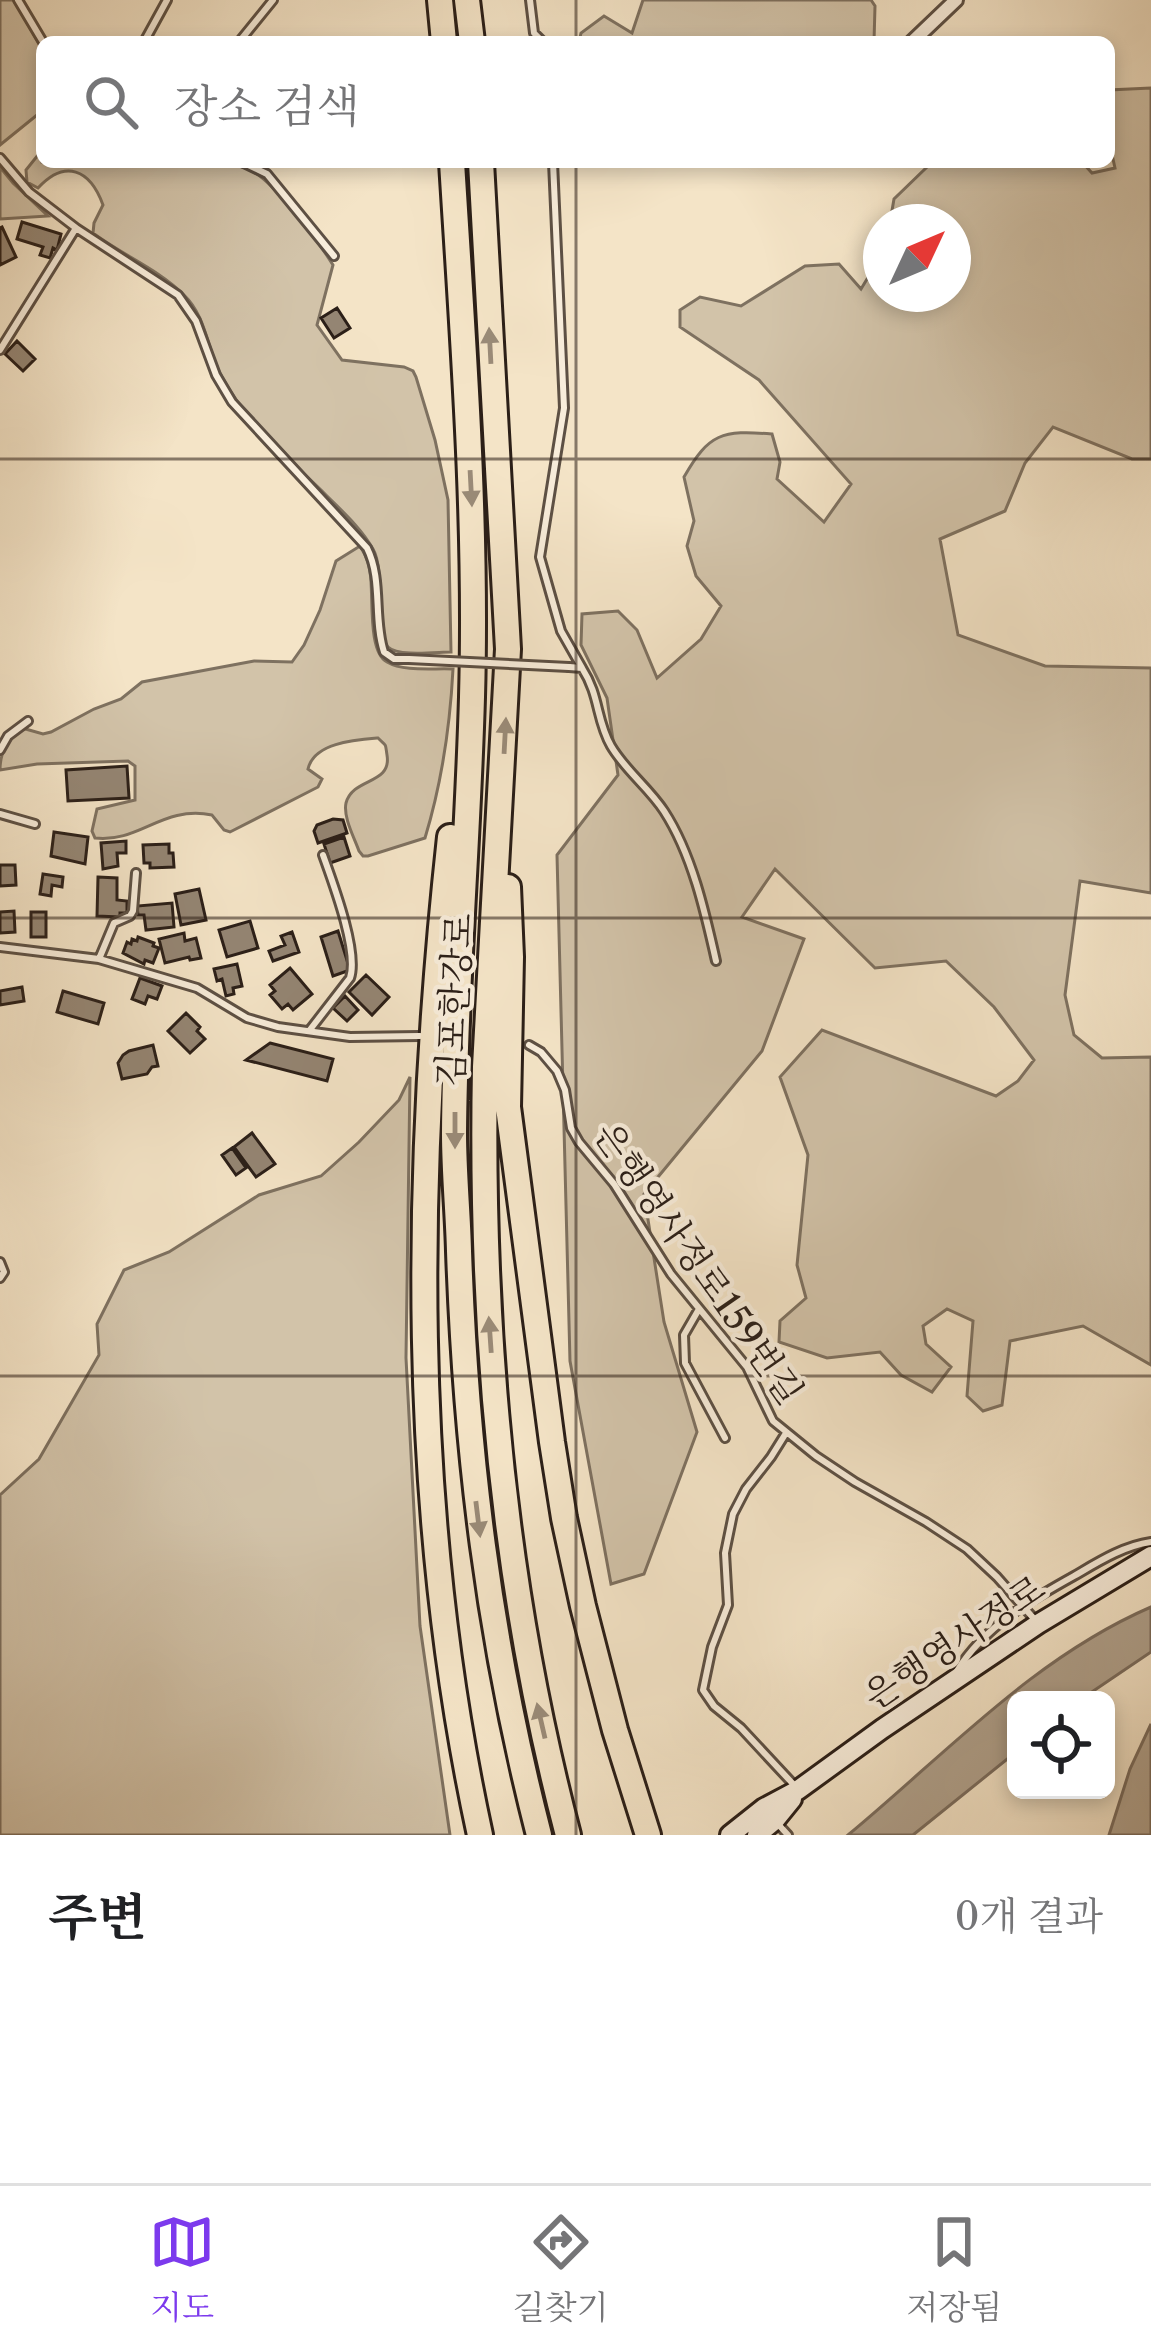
<!DOCTYPE html>
<html lang="ko">
<meta charset="utf-8">
<style>
:root{--surface:#fff;--page:#f2f2f2;--text:#202124;--muted:#757577;--line:#e0e0e0;--accent:#7c3aed}
body{margin:0;font-family:"Libre Caslon Text","Noto Serif KR",serif;background:var(--page);color:var(--text)}
.controls{position:absolute;right:36px;bottom:36px;display:grid;overflow:hidden;border-radius:18px;box-shadow:0 6px 18px #0003}
.controls button{width:108px;height:108px;display:grid;place-items:center;padding:0;border:0;border-bottom:3px solid var(--line);background:var(--surface);color:var(--text);font:60px sans-serif}
.compass{position:absolute;left:863px;top:204px;width:108px;height:108px;border-radius:50%;background:var(--surface);box-shadow:0 6px 18px #0003;rotate:46deg}
.list{margin:0;padding:0;list-style:none}
h2{display:flex;justify-content:space-between;align-items:center;height:156px;margin:0;padding:0 48px;font-size:51px}
h2 small{font-size:39px;font-weight:400;color:var(--muted)}
.icon{flex:none;width:66px;height:66px;fill:none;stroke:currentColor;stroke-width:2;stroke-linecap:round;stroke-linejoin:round}
.map{position:relative;flex:none;width:1151px;height:1835px;overflow:hidden}
.search{position:absolute;background:var(--surface);box-shadow:0 6px 18px #0003;left:36px;right:36px;top:36px;height:132px;display:flex;align-items:center;gap:30px;box-sizing:border-box;padding:0 42px;border-radius:18px;color:var(--muted);font-size:45px}
.sheet{height:348px;background:var(--surface)}
nav{display:flex;justify-content:space-around;align-items:center;box-sizing:border-box;height:168px;border-top:3px solid var(--line);background:var(--surface);font-size:33px;color:var(--muted)}
nav a{display:grid;justify-items:center;gap:6px}
nav .on{color:var(--accent)}
.map>svg:first-child{display:block}
.green{fill:#d2c3a9;stroke:#7e7160;stroke-width:3}
.water{fill:#b0a18c;stroke:#7b6d5e;stroke-width:3}
.building{fill:#948573;stroke:#2b1f18;stroke-width:3}
.lines{fill:none;stroke-linecap:round;stroke-linejoin:round}
.lane-casing{stroke:#5d5044;stroke-width:12}
.street-casing{stroke:#5d5044;stroke-width:18}
.secondary-casing{stroke:#2b1f18;stroke-width:24}
.highway-casing{stroke:#2b1f18;stroke-width:30}
.lane{stroke:#f8eddb;stroke-width:6}
.street{stroke:#f8eddb;stroke-width:12}
.secondary{stroke:#f8eddb;stroke-width:18}
.highway{stroke:#f4e4c7;stroke-width:24}
.lane-bridge-casing{stroke:#5d5044;stroke-width:12;stroke-linecap:butt}
.lane-bridge{stroke:#f8eddb;stroke-width:6}
.oneway{fill:#9a8b78}
.grid{fill:none;stroke:#2b1f18;stroke-width:3;stroke-opacity:0.55}
.labels{text-anchor:middle;dominant-baseline:central;stroke-width:9;stroke-linejoin:round;paint-order:stroke}
.street-label{font-size:36px;fill:#2b1f18;stroke:#f8eddb}
</style>
<div class="map">
<svg width="1151" height="1835" viewBox="0 0 1151 1835">
<rect width="100%" height="100%" fill="#f4e4c7"/>
<filter id="stains"><feTurbulence type="fractalNoise" baseFrequency=".00167" numOctaves="4"/><feColorMatrix values="0 0 0 0 .2 0 0 0 0 .09 0 0 0 0 .02 0 0 0 .5 -.17"/></filter>
<radialGradient id="worn" r=".72"><stop offset=".6" stop-color="#630" stop-opacity="0"/><stop offset="1" stop-color="#630" stop-opacity=".3"/></radialGradient>
<path class="green" d="M0 0H14L42 49V111L0 145Z
M643 0H871L875 6 874 42H579L581 33 604 16 632 33Z
M1151 88V459H1132L1053 427 1025 463 1005 511 940 539 958 635 1045 666 1151 668V893L1080 881 1065 995 1074 1035 1102 1058 1151 1057V1365L1083 1326 1010 1341 1002 1405 983 1411 967 1396 973 1321 947 1309 923 1326 926 1344 951 1367 932 1392 901 1375 880 1352 827 1358 779 1342 780 1321 806 1298 797 1265 808 1155 780 1077 822 1030 996 1096 1018 1081 1034 1060 994 1007 946 961 875 968 775 869 742 917 804 939 762 1051 644 1194 664 1322 697 1432 644 1574 611 1584 570 1361 557 855 618 775 607 698 581 645 582 614 618 611 637 630 657 678 701 639 721 606 696 576 687 546 694 521 684 477C709 433 722 430 772 434L780 462 777 479 824 522 851 484 759 380 680 327V310L700 297 741 306 805 266 839 264 861 289 881 256V294H953V222H890L894 199 927 167 924 162H1082L1092 173 1115 168 1109 141V90Z
M42 150V162H210C222 164 237 164 248 169 273 179 318 241 333 265L317 325 342 360 404 367 413 371 416 377 435 440 448 500 451 652C437 652 398 657 388 647 375 635 386 572 373 549 361 528 342 511 325 494 289 459 246 422 222 377 207 351 207 317 184 295 158 269 122 255 93 233L94 223 103 205C90 169 65 159 38 188L27 182 26 170Z
M0 167 13 183 48 216 0 219Z
M360 546C365 554 369 562 370 572 374 593 367 652 387 662 404 672 433 668 453 669 450 727 442 782 425 838L368 856H363L359 851C354 837 343 817 346 803 353 777 392 785 387 755 385 742 387 747 378 738 354 740 314 743 308 769L322 779 318 787 230 832 224 830 212 815C162 805 140 843 95 838L92 831 97 809 135 800V766L128 761 37 764 0 770C0 751 8 740 22 728L43 734 51 732 94 709 121 699 142 682 254 661 292 662 304 645 320 610 336 561Z
M410 1077 406 1358 420 1626 450 1835H0V1495L39 1459 99 1355 97 1324 124 1270 169 1252 259 1195 321 1176 359 1142 399 1100Z"/>
<path class="water" d="M1151 1607V1652L1080 1700H1016V1752L913 1835H848C946 1754 1033 1658 1151 1607Z
M1151 1724V1835H1109L1130 1769Z"/>
<path class="building" d="M22 222 61 234 57 250 53 248 50 258 40 255 43 247 17 239Z
M2 227 16 257 0 265V228Z
M337 308 350 328 334 338 321 318Z
M17 341 35 359 23 371 5 354Z
M127 766 129 798 68 801 66 770Z
M333 819 343 820 347 833 318 843 314 831 317 825Z
M54 832 88 837 85 864 51 856Z
M344 837 350 856 330 863 324 844Z
M126 841V853H117L118 866 103 869 101 843Z
M169 844V853H173L174 867 150 868V863H144L143 845Z
M0 865H15L16 885 0 886Z
M43 874 63 877 62 887 52 885 51 896 40 894Z
M98 877 117 878V900L127 901V913H120V917L97 916Z
M199 889 206 920 181 925 175 894Z
M172 903 174 927 146 930 144 915H138L137 906Z
M14 911 15 932 0 933V912Z
M31 912H46V937H31Z
M250 921 258 948 227 957 219 930Z
M338 931 350 970 333 976 321 937Z
M292 932 299 952 273 961 269 951 285 945 281 936Z
M184 933 185 941 196 938 201 958 190 960 189 957 165 963 159 939Z
M138 937 154 943 153 946 159 948 153 963 145 960 144 964 123 953 127 942 131 944 132 939 137 941Z
M237 964 242 986 233 988 234 994 226 996 222 979 217 981 214 969Z
M290 968 312 994 293 1010 288 1004 282 1009 270 995 275 991 270 985Z
M366 975 389 997 372 1015 349 992Z
M140 978 162 986 157 999 148 996 145 1004 132 999Z
M22 987 24 1001 0 1005V991Z
M63 991 104 1003 98 1024 57 1012Z
M345 996 358 1010 347 1021 333 1008Z
M186 1013 200 1027 197 1031 205 1039 190 1053 168 1031Z
M270 1043 333 1059 327 1081 246 1060Z
M153 1045 158 1066 152 1067 147 1074 122 1079 118 1063 123 1055 129 1051Z
M252 1133 275 1164 256 1177 234 1147Z
M232 1148 246 1168 236 1175 222 1155Z"/>
<g class="lines">
<g class="lane-casing">
<path id="lane" d="M18 0 43 42
M530 0 534 33 543 42
M144 42 167 0
M239 42 273 0
M0 158 29 192 76 228 0 350
M242 162 267 174 334 256
M553 162 564 408 540 557 561 631 582 668
M76 228 178 295 196 321 216 375 232 402 367 548C383 580 373 618 384 652L394 659H409
M569 667 582 668C600 696 596 720 611 746 625 770 649 788 664 811 692 854 705 912 716 961
M0 750 8 736 28 721
M0 814 35 824
M0 947 99 959 197 988 247 1018 278 1027 350 1037 420 1036
M99 959 114 923 130 916 133 911 136 873
M309 1031 350 978C359 952 333 883 323 855
M529 1045 541 1052 557 1071 565 1090 571 1128 579 1142 614 1184 671 1274 747 1367 773 1421 816 1456 855 1482 926 1522 967 1549 997 1577 1036 1621
M0 1262 4 1272 0 1278
M699 1309 684 1335 685 1363 725 1438
M786 1433 771 1457 746 1489 733 1514 725 1553 728 1605 712 1647 703 1690 714 1706 741 1728 794 1785
M957 1671C985 1626 1029 1601 1074 1576 1098 1562 1123 1546 1151 1542
M777 1823 788 1835"/>
</g>
<g class="street-casing">
<path id="street" d="M912 42 956 0"/>
</g>
<g class="secondary-casing">
<path id="secondary" d="M730 1835 764 1808 798 1790 882 1729 1038 1624 1151 1556
M757 1835 775 1820 792 1799"/>
</g>
<g class="highway-casing">
<path id="highway" d="M440 0 444 42
M467 0 472 42
M452 162C463 340 477 519 472 697 468 843 455 988 454 1133 454 1173 458 1212 459 1251 466 1452 489 1640 539 1835
M481 162 508 649 485 1067C480 1326 502 1584 568 1835
M450 837C414 1168 409 1508 480 1835
M508 887 511 957 508 1107 552 1442 564 1518 583 1606 615 1730 648 1835"/>
</g>
<use href="#lane" class="lane"/>
<use href="#street" class="street"/>
<use href="#secondary" class="secondary"/>
<use href="#highway" class="highway"/>
<g class="lane-bridge-casing">
<path id="lane-bridge" d="M409 659 569 667"/>
</g>
<use href="#lane-bridge" class="lane-bridge"/>
</g>
<defs><path id="oneway-solid" d="M-6-.8H1V-3.2L6.5 0L1 3.2V.8H-6Z" transform="scale(3)"/></defs>
<g class="oneway">
<use href="#oneway-solid" transform="translate(490 346) rotate(-93)"/>
<use href="#oneway-solid" transform="translate(471 488) rotate(87)"/>
<use href="#oneway-solid" transform="translate(505 736) rotate(-87)"/>
<use href="#oneway-solid" transform="translate(455 1130) rotate(90)"/>
<use href="#oneway-solid" transform="translate(490 1335) rotate(-94)"/>
<use href="#oneway-solid" transform="translate(478 1519) rotate(83)"/>
<use href="#oneway-solid" transform="translate(541 1721) rotate(-103)"/>
</g>
<path class="grid" d="M576 0V42M576 162V1835M0 459H1151M0 918H1151M0 1376H1151"/>
<g class="labels">
<g class="street-label">
<text transform="translate(454 1000) rotate(-87)">김포한강로</text>
<text transform="translate(699 1263) rotate(55)">은행영사정로159번길</text>
<text transform="translate(954 1642) rotate(-34)">은행영사정로</text>
</g>
</g>
<rect width="100%" height="100%" filter="url(#stains)"/>
<rect width="100%" height="100%" fill="url(#worn)"/>
</svg>
<div class="controls">
<button><svg class="icon" aria-label="locate" viewBox="0 0 24 24"><circle cx="12" cy="12" r="6"/><path d="M12 2v4M12 18v4M2 12h4M18 12h4"/></svg></button>
</div>
<svg class="compass" viewBox="-18 -18 36 36"><path d="M0-13l5 13h-10z" fill="#e53935"/><path d="M0 13l5-13h-10z" fill="#757577"/></svg>
<div class="search"><svg class="icon" aria-label="search" viewBox="0 0 24 24"><circle cx="10" cy="10" r="6"/><path d="M15 15l6 6"/></svg>장소 검색</div>
</div>
<section class="sheet">
<h2>주변<small>0개 결과</small></h2>
<ul class="list">
</ul>
</section>
<nav>
<a class="on"><svg class="icon" aria-label="map" viewBox="0 0 24 24"><path d="M3 6l6-2 6 2 6-2v14l-6 2-6-2-6 2zM9 4v14M15 6v14"/></svg>지도</a>
<a><svg class="icon" aria-label="directions" viewBox="0 0 24 24"><path d="M12 3l9 9-9 9-9-9zM9 14v-3h6M13 9l2 2-2 2"/></svg>길찾기</a>
<a><svg class="icon" aria-label="saved" viewBox="0 0 24 24"><path d="M7 4h10v16l-5-4-5 4z"/></svg>저장됨</a>
</nav>
